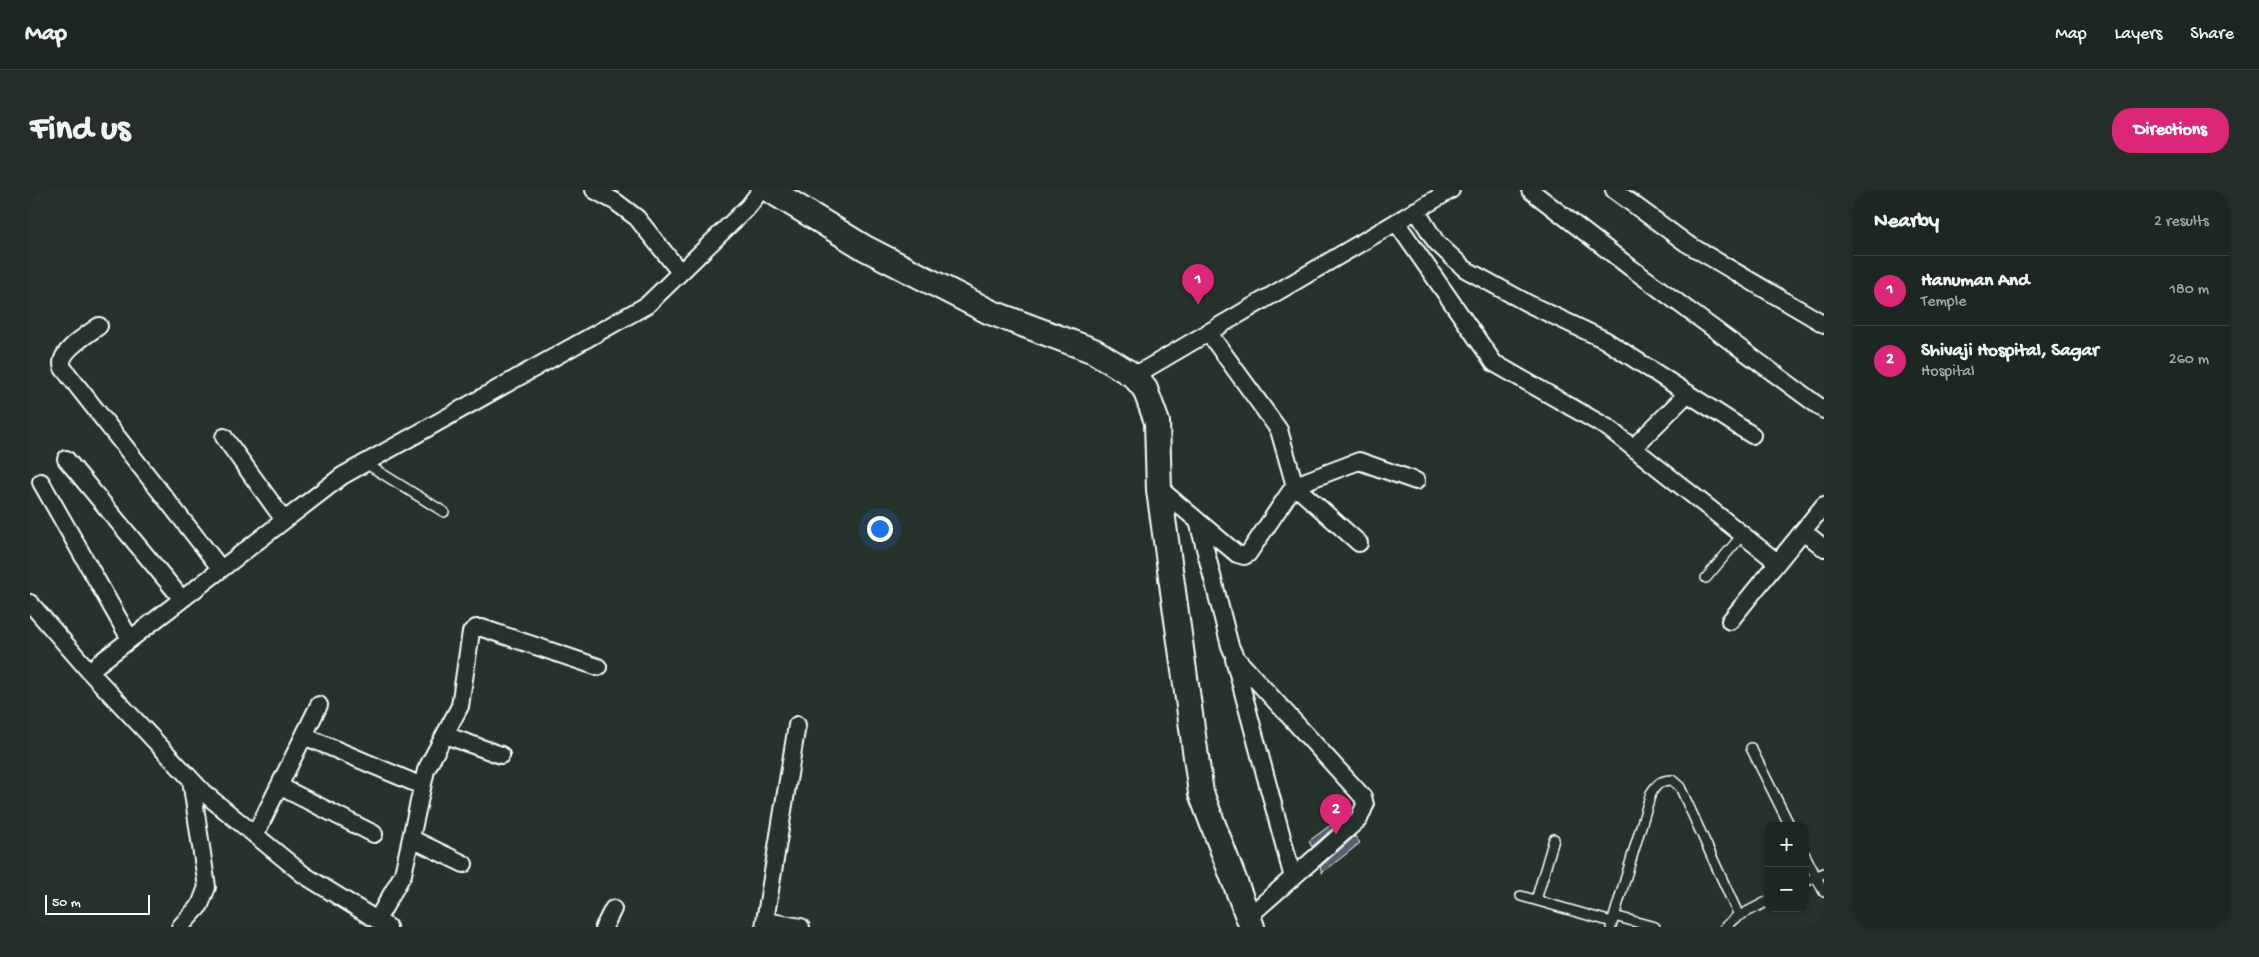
<!DOCTYPE html>
<meta charset="utf-8">
<style>
:root{--surface:#1c2622;--page:#252e2a;--text:#f1f3f6;--muted:#a0a5a5;--line:#3a4340;--accent:#db2777}
body{margin:0;font-family:"Gochi Hand",sans-serif;background:var(--page);color:var(--text)}
.controls{position:absolute;right:15px;bottom:15px;display:grid;overflow:hidden;border-radius:10px;box-shadow:0 2px 8px #0003}
.controls button{width:45px;height:45px;display:grid;place-items:center;padding:0;border:0;border-bottom:1px solid var(--line);background:var(--surface);color:var(--text);font:25px sans-serif}
.scale{position:absolute;left:15px;bottom:12px;width:105px;box-sizing:border-box;padding-left:5px;border:2px solid #fff;border-top:0;font-size:14px;line-height:18px;white-space:nowrap;color:#fff;-webkit-text-stroke:4px #26332d;paint-order:stroke}
.you{position:absolute;left:849px;top:338px;width:18px;height:18px;margin:-12px;border:4px solid #fff;border-radius:50%;background:#1a73e8;box-shadow:0 0 0 8px #1a73e833}
.badge{display:grid;place-items:center;width:32px;height:32px;border-radius:50%;background:var(--accent);color:#fff;font-size:16px;font-weight:700}
.pin{position:absolute;translate:-50% -41px;filter:drop-shadow(0 1px 2px #0008)}
.pin::after{content:'';position:absolute;top:26px;width:18px;height:15px;background:inherit;clip-path:polygon(0 0,100% 0,50% 100%)}
.list{margin:0;padding:0;list-style:none}
h2{display:flex;justify-content:space-between;align-items:center;height:65px;margin:0;padding:0 20px;font-size:21px}
h2 small{font-size:16px;font-weight:400;color:var(--muted)}
.list li{display:grid;grid-template-columns:32px 1fr auto;gap:15px;align-items:center;box-sizing:border-box;height:70px;padding:0 20px;border-top:1px solid var(--line)}
.list b{display:block;font-size:19px;white-space:nowrap}
.list p{margin:0;font-size:16px;white-space:nowrap;color:var(--muted)}
.list em{font-size:16px;font-style:normal;color:var(--muted)}
.map{position:relative;flex:none;width:1794px;height:737px;overflow:hidden;border-radius:20px}
header{display:flex;align-items:center;gap:30px;box-sizing:border-box;height:70px;padding:0 25px;background:var(--surface);border-bottom:1px solid var(--line)}
header strong{font-size:24px}
nav{display:flex;gap:28px;margin-inline-start:auto;font-size:18px}
.intro{display:flex;align-items:center;justify-content:space-between;box-sizing:border-box;height:120px;padding:0 30px}
h1{margin:0;font-size:35px}
.button{padding:12px 22px;border-radius:20px;background:var(--accent);color:#fff;font-size:18px;font-weight:700}
main{display:flex;gap:30px;padding:0 30px}
aside{flex:1;background:var(--surface);border-radius:20px;box-shadow:0 2px 8px #0003}
.map>svg:first-child{display:block}
.building{fill:#57616e;stroke:#fff}
.lines{fill:none;stroke-linecap:round;stroke-linejoin:round}
.lane-casing{stroke:#fff;stroke-width:12}
.street-casing{stroke:#fff;stroke-width:20}
.secondary-casing{stroke:#fff;stroke-width:28}
.lane{stroke:#26332d;stroke-width:9}
.street{stroke:#26332d;stroke-width:16}
.secondary{stroke:#26332d;stroke-width:24}
</style>
<header>
<strong>Map</strong>
<nav><a>Map</a><a>Layers</a><a>Share</a></nav>
</header>
<div class="intro"><h1>Find us</h1><a class="button">Directions</a></div>
<main>
<div class="map">
<svg width="1794" height="737" viewBox="0 0 1794 737">
<rect width="100%" height="100%" fill="#26332d"/>
<filter id="ink" filterUnits="userSpaceOnUse"><feTurbulence type="fractalNoise" baseFrequency=".02" numOctaves="2"/><feDisplacementMap in="SourceGraphic" scale="10" xChannelSelector="R" yChannelSelector="G"/><feConvolveMatrix kernelMatrix="1 2 1 2 8 2 1 2 1" color-interpolation-filters="sRGB"/></filter>
<g filter="url(#ink)">
<path class="building" d="M1310 628 1312 630 1282 657 1279 651Z
M1325 646 1330 653 1292 683 1290 677Z"/>
<g class="lines">
<g class="lane-casing">
<path id="lane" d="M335 273 414 322
M1676 388 1713 344
M1721 558 1760 636
M1775 665 1794 702
M1775 692 1794 683
M1491 706 1582 732
M1506 710 1524 649
M1584 726 1625 737
M1581 737 1621 603C1627 594 1631 590 1642 590L1650 597 1709 726
M1695 737 1705 728 1738 711"/>
</g>
<g class="street-casing">
<path id="street" d="M564 0 586 12 607 28 650 82
M1500 0 1601 78 1794 220
M1584 0 1656 53 1794 134
M1386 20 1406 52 1435 79 1499 114 1575 150 1722 245
M1366 32 1464 173 1578 238 1747 372
M69 136C58 144 26 163 33 178L191 379
M1178 142 1249 240 1265 296 1329 353
M1104 186 1421 0
M194 247 254 330
M1603 258 1658 203
M36 269 152 409
M11 292 100 449
M1130 299 1207 364 1214 366 1218 364 1262 299 1268 294 1329 271 1386 291
M1168 331 1200 456 1205 467 1333 607 1335 615 1329 629 1218 727
M1773 341 1794 358
M0 413 59 481
M1700 431 1794 315
M1204 469 1263 688
M415 545 471 565
M274 546 392 596
M249 596 344 644
M225 645 289 515
M382 649 434 674
M347 730 373 684 396 580 430 516 441 442 446 438H452L568 477
M735 731 771 737
M150 737 170 715 177 697 161 590
M358 737 274 685 174 603 59 481 312 286 617 115 718 17 731 0
M574 737 583 719
M734 737 767 535"/>
</g>
<g class="secondary-casing">
<path id="secondary" d="M740 0 835 58 960 122 1064 161 1104 186 1115 199 1127 232 1129 300 1171 603 1222 737"/>
</g>
<use href="#lane" class="lane"/>
<use href="#street" class="street"/>
<use href="#secondary" class="secondary"/>
</g>
</g>
</svg>
<div class="controls">
<button>+</button>
<button>−</button>
</div>
<div class="scale">50 m</div>
<div class="you"></div>
<div class="pin badge" style="left:1168px;top:115px">1</div>
<div class="pin badge" style="left:1306px;top:645px">2</div>
</div>
<aside>
<h2>Nearby<small>2 results</small></h2>
<ul class="list">
<li><span class="badge">1</span><div><b>Hanuman And</b><p>Temple</p></div><em>180 m</em></li>
<li><span class="badge">2</span><div><b>Shivaji Hospital, Sagar</b><p>Hospital</p></div><em>260 m</em></li>
</ul>
</aside>
</main>
